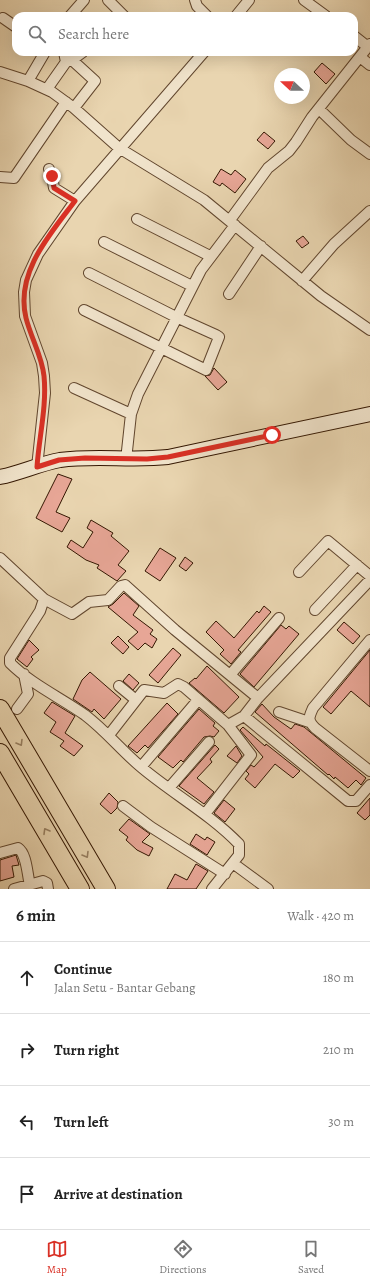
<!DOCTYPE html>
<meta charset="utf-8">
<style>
:root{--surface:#fff;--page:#f2f2f2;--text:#222;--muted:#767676;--line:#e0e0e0;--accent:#d93025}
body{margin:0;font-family:Alegreya,serif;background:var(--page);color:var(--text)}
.compass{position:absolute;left:274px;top:68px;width:36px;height:36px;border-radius:50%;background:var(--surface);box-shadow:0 4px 16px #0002;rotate:292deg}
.stop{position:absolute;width:12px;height:12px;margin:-9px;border:3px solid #d93025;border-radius:50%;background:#fff}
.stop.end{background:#d93025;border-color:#fff;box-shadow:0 1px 4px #0008}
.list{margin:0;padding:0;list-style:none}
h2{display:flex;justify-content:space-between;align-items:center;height:52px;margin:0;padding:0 16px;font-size:17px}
h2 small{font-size:13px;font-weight:400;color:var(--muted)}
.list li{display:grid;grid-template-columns:26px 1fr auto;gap:12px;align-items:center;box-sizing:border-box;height:72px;padding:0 16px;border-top:1px solid var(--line)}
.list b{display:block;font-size:15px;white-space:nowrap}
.list p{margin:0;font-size:13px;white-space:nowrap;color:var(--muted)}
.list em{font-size:13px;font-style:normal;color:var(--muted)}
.icon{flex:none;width:22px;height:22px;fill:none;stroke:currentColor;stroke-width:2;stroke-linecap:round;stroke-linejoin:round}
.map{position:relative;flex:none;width:370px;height:889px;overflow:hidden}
.search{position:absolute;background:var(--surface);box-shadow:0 4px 16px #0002;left:12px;right:12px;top:12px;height:44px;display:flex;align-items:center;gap:10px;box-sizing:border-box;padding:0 14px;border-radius:12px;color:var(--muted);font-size:15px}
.sheet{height:340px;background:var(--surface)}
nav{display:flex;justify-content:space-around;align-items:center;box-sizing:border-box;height:56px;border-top:1px solid var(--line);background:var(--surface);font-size:11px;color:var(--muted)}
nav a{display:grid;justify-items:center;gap:2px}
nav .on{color:var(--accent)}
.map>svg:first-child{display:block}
.building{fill:#e7a696;stroke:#341702}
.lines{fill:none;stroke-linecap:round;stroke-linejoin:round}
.street-casing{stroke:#61462e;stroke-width:12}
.secondary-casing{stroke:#341702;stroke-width:16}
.highway-casing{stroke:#341702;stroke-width:20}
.street{stroke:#f1e4cc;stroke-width:10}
.secondary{stroke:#f1e4cc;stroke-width:14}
.highway{stroke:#e9d5b0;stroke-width:18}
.oneway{stroke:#988062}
.route{stroke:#d93025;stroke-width:5}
</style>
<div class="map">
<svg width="370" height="889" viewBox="0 0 370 889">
<rect width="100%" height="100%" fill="#e9d5b0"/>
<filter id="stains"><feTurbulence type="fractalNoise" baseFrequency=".005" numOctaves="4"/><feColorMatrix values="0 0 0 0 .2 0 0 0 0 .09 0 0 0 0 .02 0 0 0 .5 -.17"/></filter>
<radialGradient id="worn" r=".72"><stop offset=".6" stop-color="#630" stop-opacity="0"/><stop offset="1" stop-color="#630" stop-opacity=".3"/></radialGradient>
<path class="building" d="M322 63 335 74 326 84 314 72Z
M264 132 275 141 268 149 257 140Z
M221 169 231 175 235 170 246 179 235 193 222 183 220 186 213 182Z
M303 236 309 243 302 248 296 241Z
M214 368 227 382 218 390 205 376 210 375Z
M58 474 72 479 56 512 70 518 62 532 36 518Z
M91 520 113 533 111 536 129 551 118 565 126 571 117 581 97 568 99 565 86 560 67 547 71 540 83 548 93 532 87 528Z
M160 548 176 558 160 581 145 571Z
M185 557 193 563 186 571 179 566Z
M124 593 139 606 133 615 153 630 150 634 157 639 152 648 145 643 138 650 128 641 138 632 108 607 113 604Z
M264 606 271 612 238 650 241 652 231 664 220 654 224 650 206 632 216 621 234 638 257 611 259 613Z
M344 622 360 636 353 644 337 630Z
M281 625 286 629 289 626 299 634 254 687 240 674Z
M118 636 129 647 123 654 111 643Z
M29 640 39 650 31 657 33 659 27 667 17 659Z
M173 648 181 655 158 683 149 675Z
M370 650V707L351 691 331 714 323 707Z
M207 666 239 697 224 713 189 683 195 678 196 679Z
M90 672 121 699 104 719 94 709 92 712 73 699 82 680Z
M129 674 139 683 133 690 123 681Z
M52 702 75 716 65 733 83 746 74 756 60 746 64 741 50 732 56 722 44 713Z
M167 703 178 714 148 748 145 745 137 753 128 746Z
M262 704 274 717 291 729 295 724 304 727 366 778 361 785 356 780 348 788 335 777 334 779 329 774 328 775 255 712Z
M199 709 215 723 213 726 219 731 214 737 210 736 204 737 183 762 181 760 173 768 158 757Z
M243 727 265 746 266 744 300 771 293 778 275 764 255 788 245 779 249 774 246 771 251 765 254 767 263 757 240 730Z
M215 745 219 749 210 759 212 762 197 778 214 792 204 804 179 786Z
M236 746 242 756 237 763 227 756Z
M109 793 118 802 117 808 111 814 100 804Z
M370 798V815L365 820 357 813Z
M224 800 235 809 225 822 214 813Z
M129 819 150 834 142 842 153 848 149 856 137 850 126 840 128 837 119 830Z
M196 834 205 840 207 837 215 842 207 855 190 844Z
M16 855 19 865 12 866 14 877 0 881V860Z
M196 864 208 871 196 889H167L175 874 187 880Z"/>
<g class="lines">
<g class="street-casing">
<path id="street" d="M108 0 124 16
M195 0 197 6 207 16
M304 0 326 16
M70 16 84 0
M236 16 249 0
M3 18 16 27
M354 36 368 47
M64 52 66 62 72 60 95 81 74 108
M360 57 370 65
M72 60 83 52
M0 72 28 81 52 92 74 108 119 148 204 200 321 296 370 330
M28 81 45 52
M47 89 66 62
M319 109 351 140 370 154
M49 169 52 176 54 188 75 201
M0 177 14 178 66 102
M137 219 210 256
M230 220 268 168 289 151 296 142 312 117 370 44
M104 242 192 286
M302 281 334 244 370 211
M229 294 261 246
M84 310 206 370 219 337 216 335 176 317 89 273
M74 388 131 414
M126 460 131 414 138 394 201 270 235 225
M37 467 45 393 44 376 42 363 25 316 24 292 26 280 38 254 75 201 204 52
M0 558 44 599 40 611 10 658V663C31 684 61 698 85 715 106 731 121 750 141 767 173 794 210 814 239 844V855L212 889
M299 572 328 541 370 576
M44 599 72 614 89 602 108 600 121 586 125 585 175 630 258 698
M315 610 357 565
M370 640 313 708C309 717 307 720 315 728L370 771
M230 675 279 618
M119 686 136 700
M17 709 28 694 24 674
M279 712 309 722
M244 716 348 801H356L370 785
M109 735 144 690 164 693 178 684 184 687 228 725 244 716 258 698 370 580
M141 767 198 700
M169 788 209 742
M123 806 151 827 225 874
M205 814 251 755 228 725
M0 853 18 848C27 854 27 874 30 885
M234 864 268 889
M14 889 43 881 47 883 48 889"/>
</g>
<g class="secondary-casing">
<path id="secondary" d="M0 477C20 473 39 464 60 460 95 455 132 461 168 457L370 414"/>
</g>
<g class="highway-casing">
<path id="highway" d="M0 709 106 889
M0 753 80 889"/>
</g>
<use href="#street" class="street"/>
<use href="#secondary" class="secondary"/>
<use href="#highway" class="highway"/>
</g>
<defs><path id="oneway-chevron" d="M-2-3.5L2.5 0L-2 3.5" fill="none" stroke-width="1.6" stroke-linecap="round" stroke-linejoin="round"/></defs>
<g class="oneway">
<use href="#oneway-chevron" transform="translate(20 743) rotate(59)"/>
<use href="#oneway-chevron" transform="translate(46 831) rotate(-120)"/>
<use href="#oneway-chevron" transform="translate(86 855) rotate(59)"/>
</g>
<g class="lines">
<path class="route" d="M52 176 54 188 75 201C50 234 15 273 26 318 31 338 42 356 44 376 47 406 39 437 37 467L59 460 85 458 147 459 168 457 272 435"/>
</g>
<rect width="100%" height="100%" filter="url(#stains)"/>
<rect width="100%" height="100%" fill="url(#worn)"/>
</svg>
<svg class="compass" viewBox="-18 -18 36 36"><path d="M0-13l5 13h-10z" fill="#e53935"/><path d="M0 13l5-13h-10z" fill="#767676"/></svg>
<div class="stop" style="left:272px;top:435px"></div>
<div class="stop end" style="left:52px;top:176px"></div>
<div class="search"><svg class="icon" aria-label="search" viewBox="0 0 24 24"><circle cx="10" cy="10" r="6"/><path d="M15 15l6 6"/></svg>Search here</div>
</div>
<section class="sheet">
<h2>6 min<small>Walk · 420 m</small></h2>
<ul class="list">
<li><svg class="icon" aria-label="ahead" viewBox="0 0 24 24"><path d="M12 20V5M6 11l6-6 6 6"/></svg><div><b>Continue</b><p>Jalan Setu - Bantar Gebang</p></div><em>180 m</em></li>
<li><svg class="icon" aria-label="right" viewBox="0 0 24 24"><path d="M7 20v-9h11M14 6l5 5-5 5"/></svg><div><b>Turn right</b></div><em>210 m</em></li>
<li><svg class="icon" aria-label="left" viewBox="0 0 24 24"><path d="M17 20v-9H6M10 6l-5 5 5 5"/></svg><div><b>Turn left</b></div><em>30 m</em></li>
<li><svg class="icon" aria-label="arrive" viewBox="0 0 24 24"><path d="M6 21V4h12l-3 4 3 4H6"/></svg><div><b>Arrive at destination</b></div></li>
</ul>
</section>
<nav>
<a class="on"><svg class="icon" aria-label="map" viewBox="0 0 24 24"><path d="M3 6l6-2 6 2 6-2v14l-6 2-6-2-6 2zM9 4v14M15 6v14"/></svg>Map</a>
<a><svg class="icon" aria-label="directions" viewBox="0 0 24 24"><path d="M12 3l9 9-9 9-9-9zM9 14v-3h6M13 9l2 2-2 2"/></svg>Directions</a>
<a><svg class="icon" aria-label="saved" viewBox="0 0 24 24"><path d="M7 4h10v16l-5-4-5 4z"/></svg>Saved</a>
</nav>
